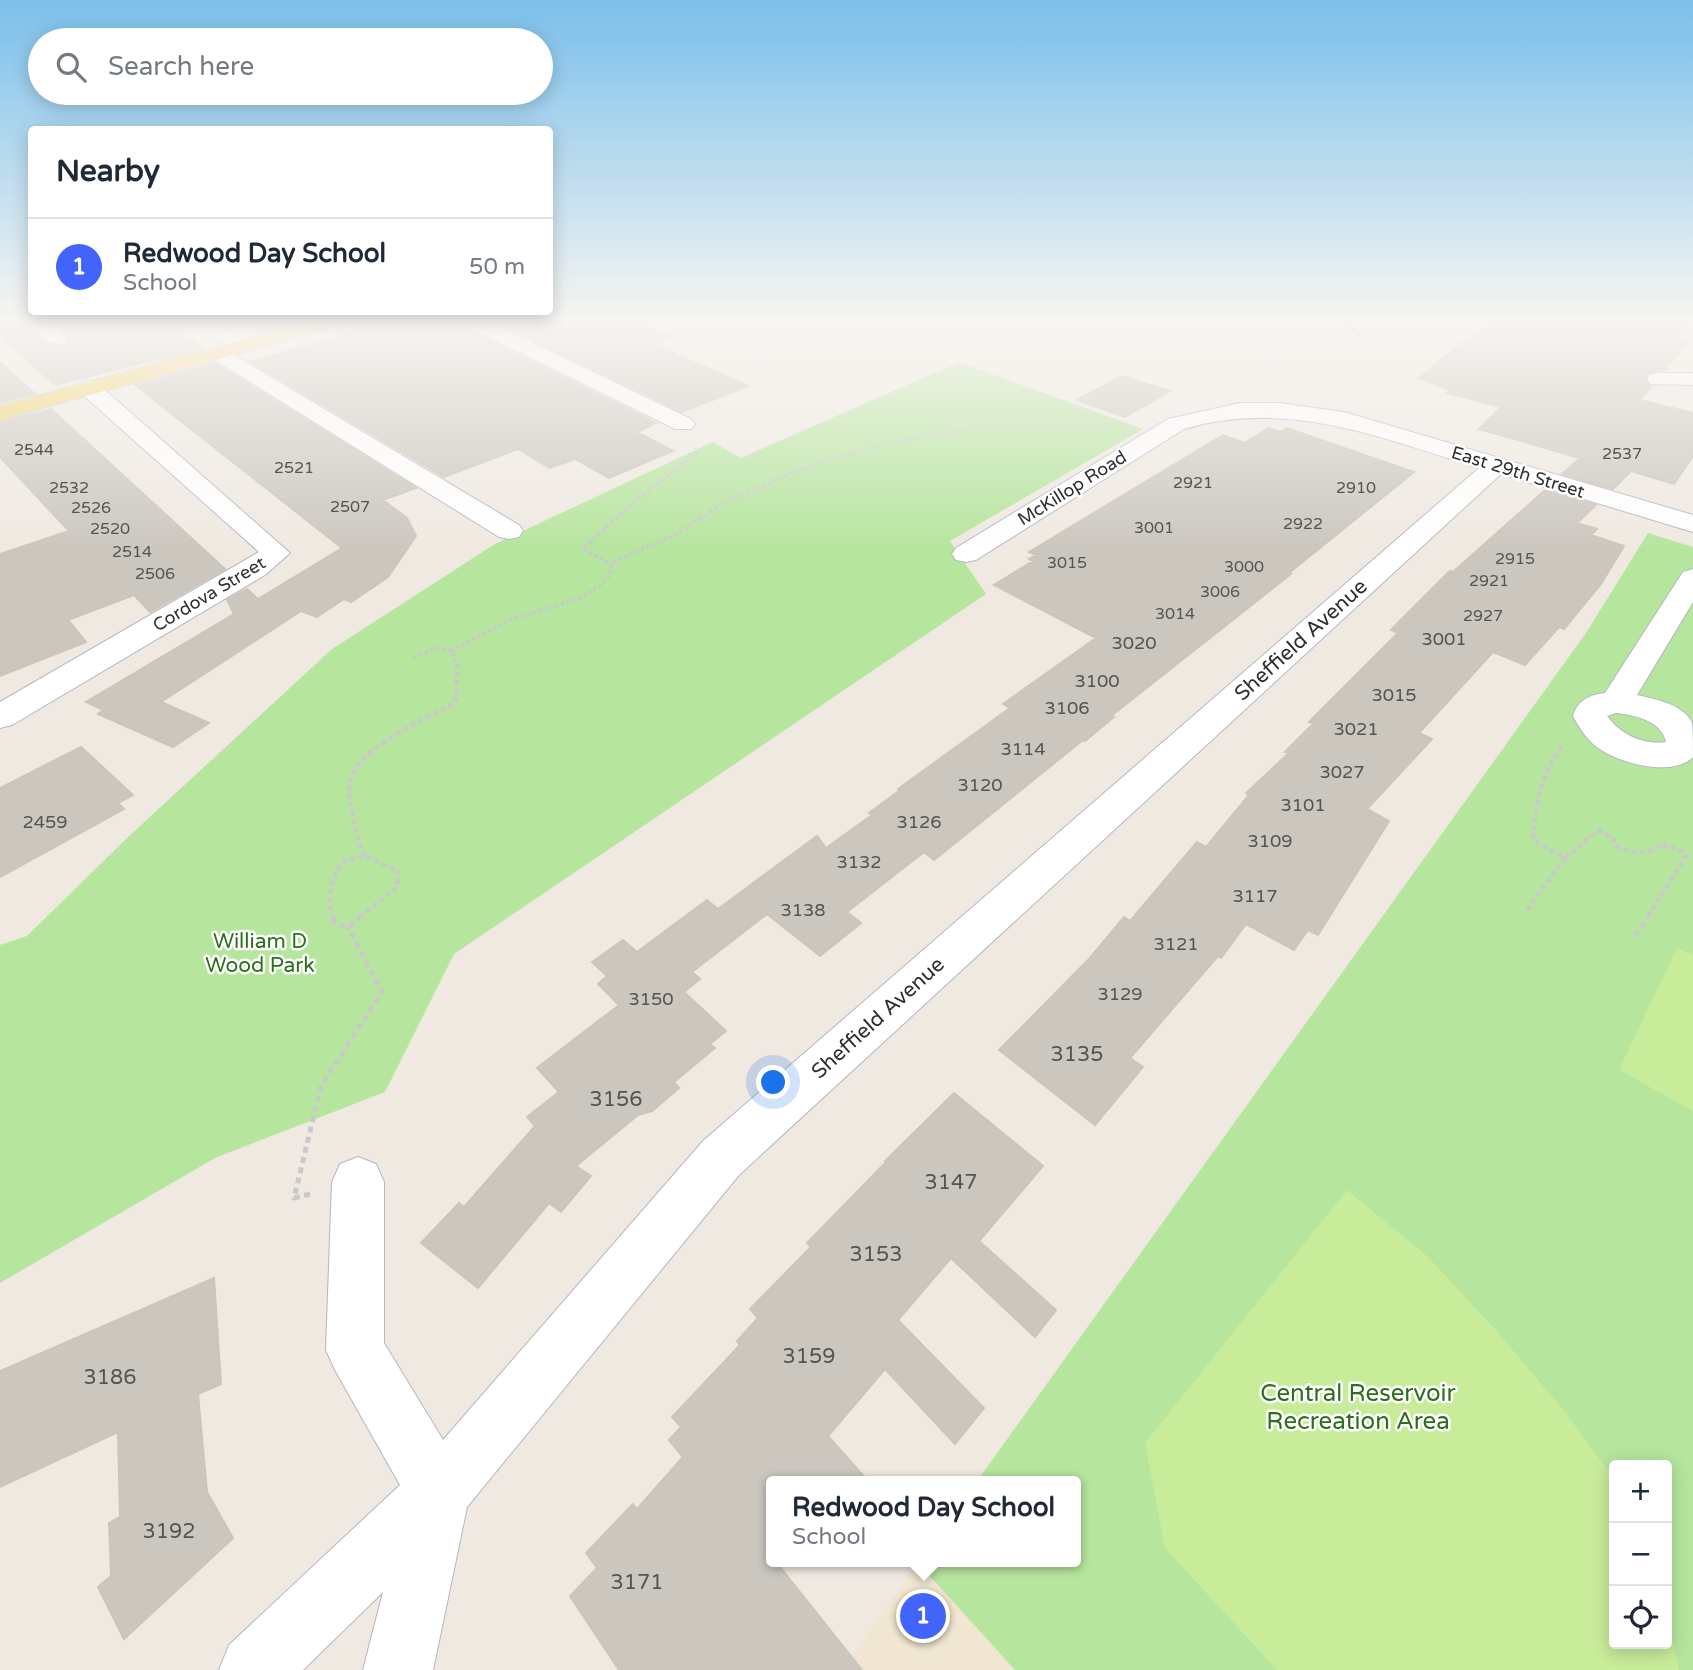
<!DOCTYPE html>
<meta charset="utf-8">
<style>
:root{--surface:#fff;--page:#f6f6f7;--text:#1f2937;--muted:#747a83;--line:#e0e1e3;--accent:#4264fb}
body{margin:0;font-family:"Varela Round",sans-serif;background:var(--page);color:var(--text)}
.controls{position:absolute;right:21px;bottom:21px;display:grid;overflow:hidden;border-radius:7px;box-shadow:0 4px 18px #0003}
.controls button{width:63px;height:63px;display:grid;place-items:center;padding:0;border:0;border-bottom:2px solid var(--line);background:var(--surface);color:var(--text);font:35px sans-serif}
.you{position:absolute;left:774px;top:1083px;width:24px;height:24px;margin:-18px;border:5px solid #fff;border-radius:50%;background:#1a73e8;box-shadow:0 0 0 10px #1a73e833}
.badge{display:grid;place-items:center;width:46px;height:46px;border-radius:50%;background:var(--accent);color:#fff;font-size:23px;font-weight:700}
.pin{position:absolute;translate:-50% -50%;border:4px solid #fff;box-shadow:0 2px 7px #0006}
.popup{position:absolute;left:766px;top:1476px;width:315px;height:91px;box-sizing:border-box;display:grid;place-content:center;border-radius:7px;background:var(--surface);filter:drop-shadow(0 2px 5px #0005);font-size:23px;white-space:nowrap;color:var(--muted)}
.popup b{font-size:26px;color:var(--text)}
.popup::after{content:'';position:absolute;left:50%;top:100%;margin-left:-14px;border:14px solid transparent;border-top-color:var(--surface)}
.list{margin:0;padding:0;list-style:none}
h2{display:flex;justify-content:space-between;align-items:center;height:91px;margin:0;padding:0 28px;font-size:30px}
h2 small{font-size:23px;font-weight:400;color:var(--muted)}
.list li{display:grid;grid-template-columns:46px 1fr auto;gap:21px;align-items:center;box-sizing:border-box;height:98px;padding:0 28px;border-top:2px solid var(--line)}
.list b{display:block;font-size:26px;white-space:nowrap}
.list p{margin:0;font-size:23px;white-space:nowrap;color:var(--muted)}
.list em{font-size:23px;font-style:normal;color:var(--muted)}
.icon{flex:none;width:38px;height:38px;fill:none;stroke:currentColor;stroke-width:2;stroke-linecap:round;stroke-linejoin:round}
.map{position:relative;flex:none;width:1693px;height:1670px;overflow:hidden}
.search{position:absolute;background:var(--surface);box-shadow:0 4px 18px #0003;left:28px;top:28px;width:525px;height:77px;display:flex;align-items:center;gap:18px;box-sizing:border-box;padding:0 24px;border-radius:38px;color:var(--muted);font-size:26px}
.panel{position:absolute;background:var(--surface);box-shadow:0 4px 18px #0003;left:28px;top:126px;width:525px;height:189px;border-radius:7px}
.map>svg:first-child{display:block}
.education{fill:#f0e6d1}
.green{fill:#b6e59e;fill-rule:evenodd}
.pitch{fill:#c9ec9a}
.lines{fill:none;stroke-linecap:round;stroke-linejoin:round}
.stream{fill:#75cff0;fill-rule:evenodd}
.building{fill:#cbc7bf;stroke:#cbc5ba;stroke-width:2}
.minor-casing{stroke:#b4b7c1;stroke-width:2}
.major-casing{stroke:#c9c9c9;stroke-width:2}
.path-far3{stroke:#c9c9c9;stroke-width:2.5;stroke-dasharray:2.5 2;stroke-linecap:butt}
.path-far2{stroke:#c9c9c9;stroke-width:3.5;stroke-dasharray:3.5 2.5;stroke-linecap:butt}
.path-far1{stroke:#c9c9c9;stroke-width:4.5;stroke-dasharray:5 3.5;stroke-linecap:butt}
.path{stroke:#c9c9c9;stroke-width:5;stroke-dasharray:6 4.5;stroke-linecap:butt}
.minor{fill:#fff;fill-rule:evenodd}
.major{fill:#f2d163;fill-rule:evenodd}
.labels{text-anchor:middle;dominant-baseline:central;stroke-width:5;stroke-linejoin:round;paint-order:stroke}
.far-number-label{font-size:16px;fill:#555452}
.far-street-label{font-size:18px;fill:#2e2e2e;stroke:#fff}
.number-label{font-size:18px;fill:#555452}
.street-label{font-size:21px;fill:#2e2e2e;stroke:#fff}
.park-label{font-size:21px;fill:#2c6e1b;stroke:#fff}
.near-number-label{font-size:21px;fill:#555452}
.near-park-label{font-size:24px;fill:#2c6e1b;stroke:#fff}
</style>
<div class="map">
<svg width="1693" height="1670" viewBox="0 0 1693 1670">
<rect width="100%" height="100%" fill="#efe9e1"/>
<path class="education" d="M918 1563 1015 1670H843Z"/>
<path class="green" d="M959 362 1143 429 950 541 986 594 454 954 385 1092 215 1158 0 1283V945L27 936 126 839 332 649 495 544 713 442 741 458Z
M1648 533 1693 547V1670H1015L918 1563 1075 1562V1481H977L1586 633ZM1614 1465H1667V1644H1614Z"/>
<path class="pitch" d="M1677 948 1693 955V1111L1619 1070Z
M1347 1190 1427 1256 1494 1328 1565 1412 1614 1479V1644H1667V1619L1679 1670H1277L1165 1548 1145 1443Z"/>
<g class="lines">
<path class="stream" d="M1047 317H1064L1028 324 1025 322Z
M1334 317H1341L1363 336 1358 337Z"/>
</g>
<path class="building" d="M0 317H50L34 321 29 328 45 343 59 346 66 345 70 339 62 331 93 324 96 317H159L203 348 55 385 0 336Z
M405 317H452L455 323 656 423 637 432 673 451 609 478 575 459 550 468 518 449 444 477 251 362Z
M486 317H630L674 336 651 344 749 386 682 412Z
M1494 317H1693L1677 336 1690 339 1664 370 1648 373 1645 380 1651 387 1640 400 1693 413V456L1674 484 1631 471 1613 489 1562 474 1580 458 1479 429 1501 407 1447 393 1450 390 1419 378Z
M0 362 35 394 0 403Z
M215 363 416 488 383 500 407 518 416 536 388 577 351 602 344 599 317 617 301 611 161 702 209 723 173 747 98 714 103 710 86 702 234 614 227 600 247 589 258 599 342 548 135 385Z
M1122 376 1170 391 1125 417 1077 400Z
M51 409 225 569 150 612 134 595 68 620 86 642 0 676V554L69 531 0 457V422Z
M1269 428 1281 432 1287 428 1414 472 1289 573 1291 574 1111 716 1114 717 1085 741 1083 740 934 860 924 852 847 912 861 923 820 956 767 914 692 972 700 979 684 992 726 1031 710 1044 715 1048 674 1082 679 1088 652 1111 638 1115 576 1166 591 1176 561 1212 549 1203 478 1288 421 1243 459 1203 464 1207 535 1126 527 1117 559 1092 537 1068 619 1005 598 984 607 976 592 962 623 940 637 952 707 900 718 909 817 836 826 848 872 815 869 813 899 791 898 789 1010 708 1003 704 1096 638 994 585 1033 561 1029 559 1036 555 1029 552 1223 435 1244 443Z
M1545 490 1596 505 1577 523 1597 529 1591 535 1624 546 1601 584 1564 629 1559 627 1525 665 1493 652 1419 733 1432 739 1367 809 1389 821 1318 935 1308 930 1294 950 1246 924 1221 958 1218 956 1130 1058 1143 1067 1095 1125 999 1050 1089 959 1124 917 1130 921 1197 842 1206 847 1249 795 1246 793 1289 753 1285 752 1313 724 1309 722 1398 633 1391 630 1450 571 1453 572Z
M81 747 133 795 118 803 124 809 0 877V788Z
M954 1093 1043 1166 979 1241 1056 1310 1035 1337 951 1258 898 1320 984 1408 955 1444 885 1369 828 1436 868 1481H771V1562H776L862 1670H619L570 1596 597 1568 586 1553 633 1504 637 1509 683 1457 669 1440 681 1427 672 1417 740 1345 737 1341 758 1318 750 1309 811 1247 807 1243 886 1162 885 1161Z
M214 1278 221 1384 198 1394 207 1492 233 1538 124 1639 98 1587 111 1576 109 1523 120 1517 118 1432 0 1487V1371Z"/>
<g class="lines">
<g class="minor-casing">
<path id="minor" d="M61 317H94L92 321 57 330 67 339 64 343C51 346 40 338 32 328L35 324Z
M178 317H203L251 342 254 346 251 350H237Z
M291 317H315L327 326 317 332Z
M454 317H479L691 419 695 424 691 429H675L456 321Z
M919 317H946L949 321 939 327 921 321Z
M217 347 224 349 519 525 523 531 519 537 509 539 499 537 210 357 207 353 210 349Z
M1658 373H1693V385L1650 384 1647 379 1650 374Z
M89 381 97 383 290 553 265 575 12 725 0 728V702L259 552 81 393 78 388 81 383Z
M1240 403H1279L1344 412 1693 515V532L1501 474 739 1175 467 1507 433 1670H363L383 1592 303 1670H219L229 1645 400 1485 335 1370 326 1350 332 1182 340 1164 358 1157 376 1164 384 1182V1343L443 1440 703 1141 1479 468C1382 438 1286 398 1184 429L976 560 966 562 956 560 952 554 956 548 1168 419Z
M1693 569V602L1637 695C1654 699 1684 704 1692 723 1693 732 1693 747 1693 757 1671 779 1612 762 1592 743 1584 735 1578 726 1573 716 1578 700 1589 695 1605 693L1683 572ZM1616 713C1635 715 1662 721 1666 742 1643 745 1621 735 1607 716Z"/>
</g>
<g class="major-casing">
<path id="major" d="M325 317H357L355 321 0 420V406Z"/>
</g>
<path class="path-far3" d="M675 470 700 451 695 448
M800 470C898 433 1003 420 1107 428"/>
<path class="path-far2" d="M613 565 583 549 627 507 678 468
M451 651 509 620 580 598 601 585 610 575V568L617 560 677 534 725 502 805 468
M414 658 436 648 451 651 458 666"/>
<path class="path-far1" d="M365 856C358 845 357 832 354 820 351 808 347 795 350 782 358 746 426 719 456 702L457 664
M1565 858 1599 830 1613 839 1616 847C1633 853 1647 857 1661 844L1682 851 1686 856 1646 919
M1527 910 1565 858 1533 840C1535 805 1541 772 1564 744
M333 919C327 897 330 879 344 861L365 856 399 872 396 888 357 919"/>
<path class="path" d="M333 918 334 922 348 927 360 918
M1635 936 1647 918
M310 1194 294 1198 321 1086 382 992 348 927"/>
<use href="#minor" class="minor"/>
<use href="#major" class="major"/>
</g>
<linearGradient id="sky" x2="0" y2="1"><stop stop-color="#7abfeb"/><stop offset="0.58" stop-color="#f8f5f2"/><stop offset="1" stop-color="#f8f5f2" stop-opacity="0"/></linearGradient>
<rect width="1693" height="551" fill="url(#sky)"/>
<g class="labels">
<g class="far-number-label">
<text x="34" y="450">2544</text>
<text x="1622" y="454">2537</text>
<text x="294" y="468">2521</text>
<text x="1193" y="483">2921</text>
<text x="69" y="488">2532</text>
<text x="1356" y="488">2910</text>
<text x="350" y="507">2507</text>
<text x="91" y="508">2526</text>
<text x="1303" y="524">2922</text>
<text x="1154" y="528">3001</text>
<text x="110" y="529">2520</text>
<text x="132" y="552">2514</text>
<text x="1515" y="559">2915</text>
<text x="1067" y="563">3015</text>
<text x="1244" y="567">3000</text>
<text x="155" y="574">2506</text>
<text x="1489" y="581">2921</text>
<text x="1220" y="592">3006</text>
<text x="1175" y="614">3014</text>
<text x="1483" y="616">2927</text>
</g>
<g class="far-street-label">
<text transform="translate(1518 472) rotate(17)">East 29th Street</text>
<text transform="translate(1072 488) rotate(-32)">McKillop Road</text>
<text transform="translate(209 594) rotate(-31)">Cordova Street</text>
</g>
<g class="number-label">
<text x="1444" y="639">3001</text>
<text x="1134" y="643">3020</text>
<text x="1097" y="681">3100</text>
<text x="1394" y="695">3015</text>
<text x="1067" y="708">3106</text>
<text x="1356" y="729">3021</text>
<text x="1023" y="749">3114</text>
<text x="1342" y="772">3027</text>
<text x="980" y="785">3120</text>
<text x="1303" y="805">3101</text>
<text x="45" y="822">2459</text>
<text x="919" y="822">3126</text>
<text x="1270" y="841">3109</text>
<text x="859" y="862">3132</text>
<text x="1255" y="896">3117</text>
<text x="803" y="910">3138</text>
<text x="1176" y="944">3121</text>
<text x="1120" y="994">3129</text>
<text x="651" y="999">3150</text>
</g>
<g class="street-label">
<text transform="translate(1301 640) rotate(-42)">Sheffield Avenue</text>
<text transform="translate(878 1018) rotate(-42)">Sheffield Avenue</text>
</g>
<g class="park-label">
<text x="260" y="941">William D<tspan x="260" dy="24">Wood Park</tspan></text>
</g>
<g class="near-number-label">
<text x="1077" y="1054">3135</text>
<text x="616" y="1099">3156</text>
<text x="951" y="1182">3147</text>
<text x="876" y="1254">3153</text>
<text x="809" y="1356">3159</text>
<text x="110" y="1377">3186</text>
<text x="169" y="1531">3192</text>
<text x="637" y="1582">3171</text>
</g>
<g class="near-park-label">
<text x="1358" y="1393">Central Reservoir<tspan x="1358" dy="28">Recreation Area</tspan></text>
</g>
</g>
</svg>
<div class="controls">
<button>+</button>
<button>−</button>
<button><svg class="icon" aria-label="locate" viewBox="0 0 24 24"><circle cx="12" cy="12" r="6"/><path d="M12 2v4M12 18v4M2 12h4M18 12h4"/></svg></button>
</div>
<div class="you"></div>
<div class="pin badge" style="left:923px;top:1616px">1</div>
<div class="popup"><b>Redwood Day School</b>School</div>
<div class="search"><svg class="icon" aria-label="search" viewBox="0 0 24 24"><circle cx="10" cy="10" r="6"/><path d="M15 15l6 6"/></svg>Search here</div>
<section class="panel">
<h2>Nearby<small></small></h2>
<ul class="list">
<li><span class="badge">1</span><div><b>Redwood Day School</b><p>School</p></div><em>50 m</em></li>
</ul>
</section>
</div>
